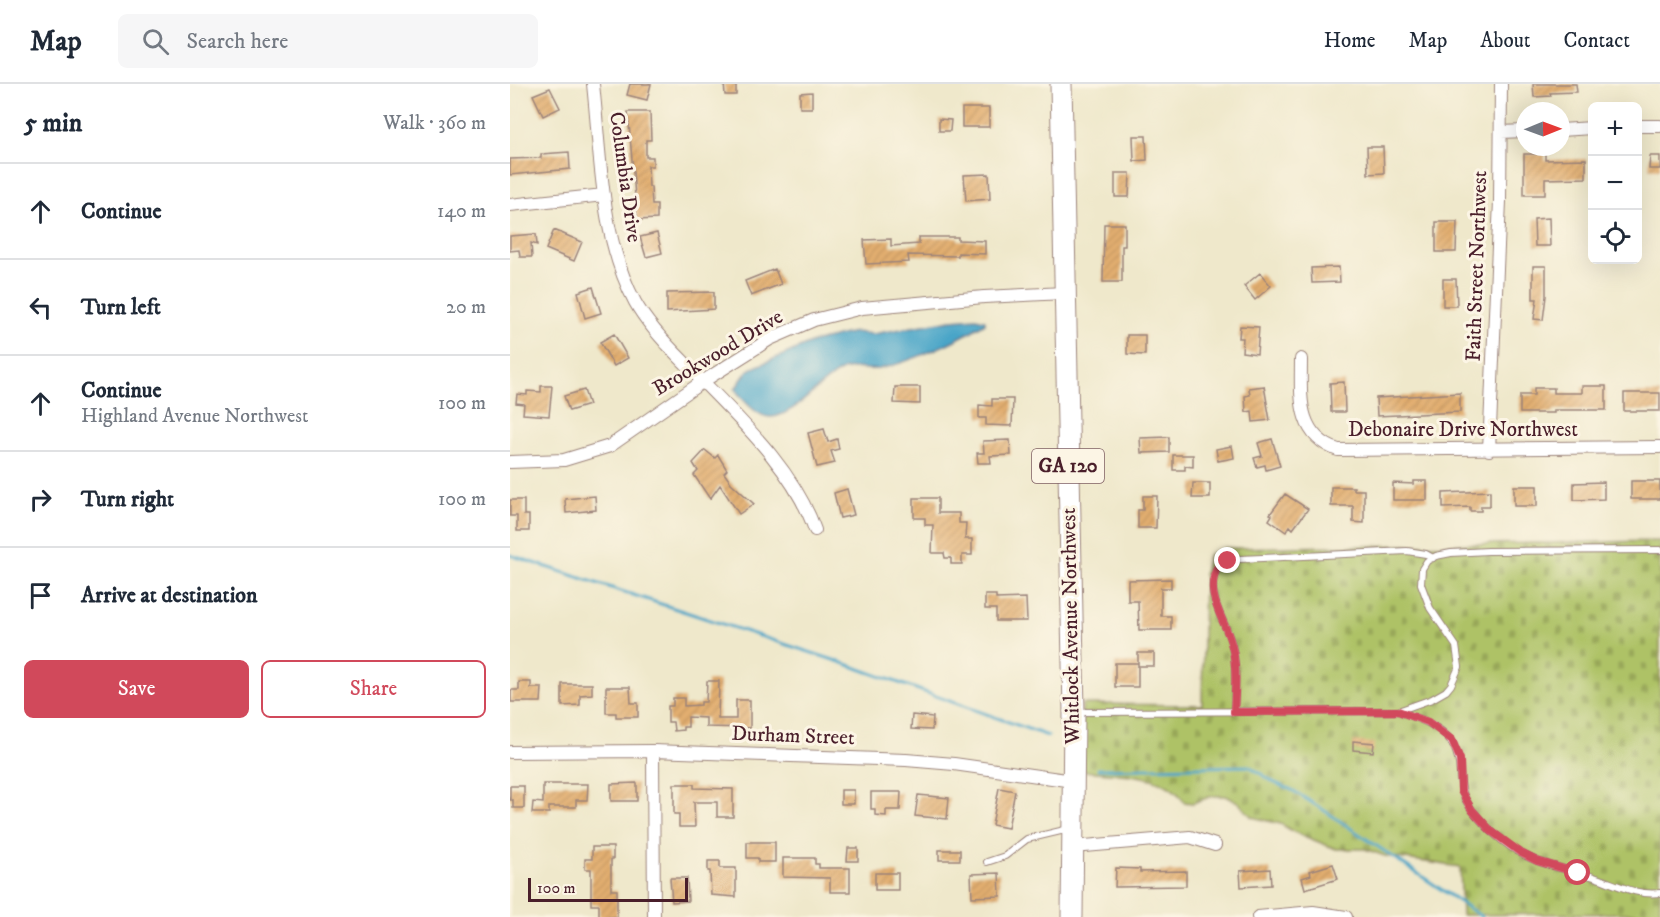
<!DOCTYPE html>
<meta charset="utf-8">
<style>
:root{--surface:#fff;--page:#f6f6f7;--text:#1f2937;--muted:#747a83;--line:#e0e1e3;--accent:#d1495b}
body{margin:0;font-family:"IM FELL DW Pica",serif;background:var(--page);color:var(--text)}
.controls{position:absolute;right:18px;top:18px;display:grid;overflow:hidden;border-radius:9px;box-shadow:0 6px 24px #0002}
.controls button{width:54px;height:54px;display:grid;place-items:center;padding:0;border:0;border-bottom:2px solid var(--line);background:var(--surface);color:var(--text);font:30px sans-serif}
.compass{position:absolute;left:1006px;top:18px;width:54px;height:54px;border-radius:50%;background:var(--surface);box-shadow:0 6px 24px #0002;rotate:89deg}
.scale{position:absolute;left:18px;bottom:15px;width:160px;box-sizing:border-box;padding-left:6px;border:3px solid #4a1f2b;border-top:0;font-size:16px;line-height:21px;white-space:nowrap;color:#4a1f2b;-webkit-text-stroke:4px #fcf5e5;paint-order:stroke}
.stop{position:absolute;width:18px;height:18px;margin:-14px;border:4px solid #d1495b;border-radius:50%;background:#fff}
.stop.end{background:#d1495b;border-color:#fff;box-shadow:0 2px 6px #0008}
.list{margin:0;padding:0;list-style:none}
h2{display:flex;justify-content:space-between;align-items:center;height:78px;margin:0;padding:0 24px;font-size:26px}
h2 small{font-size:20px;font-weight:400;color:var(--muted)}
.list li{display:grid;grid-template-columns:39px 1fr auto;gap:18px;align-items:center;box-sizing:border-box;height:96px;padding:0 24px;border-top:2px solid var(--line)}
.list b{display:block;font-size:22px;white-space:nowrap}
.list p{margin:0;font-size:20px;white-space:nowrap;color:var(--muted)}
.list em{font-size:20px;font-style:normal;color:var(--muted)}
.actions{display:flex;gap:12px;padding:18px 24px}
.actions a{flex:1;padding:14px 0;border:2px solid var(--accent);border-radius:9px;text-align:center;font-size:21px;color:var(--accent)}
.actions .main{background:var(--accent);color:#fff}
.icon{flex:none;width:33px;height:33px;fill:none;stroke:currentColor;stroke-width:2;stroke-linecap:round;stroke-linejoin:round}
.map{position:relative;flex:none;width:1150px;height:833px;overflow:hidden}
header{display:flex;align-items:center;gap:36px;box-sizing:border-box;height:84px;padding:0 30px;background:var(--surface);border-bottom:2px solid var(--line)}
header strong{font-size:28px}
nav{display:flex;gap:33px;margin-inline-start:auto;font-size:21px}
.search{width:420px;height:54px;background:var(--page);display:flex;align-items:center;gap:15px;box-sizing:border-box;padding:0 21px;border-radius:9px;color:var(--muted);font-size:22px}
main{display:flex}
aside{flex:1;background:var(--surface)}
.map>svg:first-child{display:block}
.cemetery{fill:url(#cemetery-stones);stroke:#7c7048;stroke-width:1.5}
.water{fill:#4aa5c8;stroke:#4a627a;stroke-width:1.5}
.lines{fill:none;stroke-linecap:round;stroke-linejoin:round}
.stream{stroke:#4aa5c8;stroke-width:3}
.building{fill:url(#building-hatch)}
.lane-casing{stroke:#9c847b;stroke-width:8}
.street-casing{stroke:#9c847b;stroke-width:14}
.highway-casing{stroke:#9c847b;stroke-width:23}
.lane{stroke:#fff;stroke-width:6}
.street{stroke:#fff;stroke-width:12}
.highway{stroke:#fff;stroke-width:21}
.route{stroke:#d1495b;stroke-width:8}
.labels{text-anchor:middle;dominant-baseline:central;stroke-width:6;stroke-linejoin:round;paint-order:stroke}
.shield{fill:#fcf5e5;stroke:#7f5f63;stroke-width:1.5}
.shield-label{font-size:20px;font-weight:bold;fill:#4a1f2b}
.street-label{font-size:21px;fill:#4a1f2b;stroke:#fcf5e5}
</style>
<header>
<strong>Map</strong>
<div class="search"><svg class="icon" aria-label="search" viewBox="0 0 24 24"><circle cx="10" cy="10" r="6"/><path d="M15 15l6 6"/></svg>Search here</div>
<nav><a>Home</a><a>Map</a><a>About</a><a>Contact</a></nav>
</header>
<main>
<aside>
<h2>5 min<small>Walk · 360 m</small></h2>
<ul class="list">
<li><svg class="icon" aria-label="ahead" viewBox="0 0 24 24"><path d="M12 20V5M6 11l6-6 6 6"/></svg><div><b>Continue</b></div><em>140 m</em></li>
<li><svg class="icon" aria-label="left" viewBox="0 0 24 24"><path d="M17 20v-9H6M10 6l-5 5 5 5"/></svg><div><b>Turn left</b></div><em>20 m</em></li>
<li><svg class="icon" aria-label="ahead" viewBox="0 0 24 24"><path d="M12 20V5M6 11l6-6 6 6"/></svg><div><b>Continue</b><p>Highland Avenue Northwest</p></div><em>100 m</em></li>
<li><svg class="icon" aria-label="right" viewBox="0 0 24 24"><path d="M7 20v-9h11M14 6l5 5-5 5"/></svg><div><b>Turn right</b></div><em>100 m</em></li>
<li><svg class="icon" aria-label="arrive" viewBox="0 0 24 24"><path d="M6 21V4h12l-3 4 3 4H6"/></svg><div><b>Arrive at destination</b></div></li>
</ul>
<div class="actions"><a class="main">Save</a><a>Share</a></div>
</aside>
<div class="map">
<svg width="1150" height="833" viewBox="0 0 1150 833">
<defs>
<pattern id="cemetery-stones" width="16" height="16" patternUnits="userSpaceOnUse" patternTransform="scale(1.5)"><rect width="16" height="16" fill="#aec266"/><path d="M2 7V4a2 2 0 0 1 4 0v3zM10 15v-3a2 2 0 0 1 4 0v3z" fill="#97a659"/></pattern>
<pattern id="building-hatch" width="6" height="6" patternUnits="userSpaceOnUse" patternTransform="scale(1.5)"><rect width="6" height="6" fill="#e2ae70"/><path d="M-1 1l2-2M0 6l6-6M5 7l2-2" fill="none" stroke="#c39561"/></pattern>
</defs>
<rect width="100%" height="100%" fill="#fcf5e5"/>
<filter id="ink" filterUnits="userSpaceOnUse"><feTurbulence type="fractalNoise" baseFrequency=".0167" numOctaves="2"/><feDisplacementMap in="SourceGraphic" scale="12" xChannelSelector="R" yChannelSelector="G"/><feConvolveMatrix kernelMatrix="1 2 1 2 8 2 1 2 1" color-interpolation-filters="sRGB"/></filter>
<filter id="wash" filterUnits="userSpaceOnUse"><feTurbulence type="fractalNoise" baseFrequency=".008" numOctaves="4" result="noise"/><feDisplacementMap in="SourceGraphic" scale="24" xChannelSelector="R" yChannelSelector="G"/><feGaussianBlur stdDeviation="1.35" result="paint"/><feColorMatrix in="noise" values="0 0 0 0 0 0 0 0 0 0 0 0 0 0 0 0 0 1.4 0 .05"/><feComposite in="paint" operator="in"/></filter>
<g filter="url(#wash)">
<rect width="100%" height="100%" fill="#efe8cb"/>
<path class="cemetery" d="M1150 457V829L952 831 950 783 875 772 855 765H826L784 748 771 740 742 733 728 718 716 712H702L683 719 674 718C656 687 604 690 572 687V620L692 621 694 488 699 471 715 464Z"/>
<path class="water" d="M466 234 475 236V239C447 257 401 278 369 285 357 287 344 281 333 286 311 295 285 333 260 333 247 333 232 315 225 305L238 286 303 258 344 248 363 250 441 236Z"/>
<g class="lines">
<path class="stream" d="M0 471 333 579 538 652
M588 685 739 682 765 699 782 706 815 727 972 833"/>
</g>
<g id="blocks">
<path class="building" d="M120 0H141L137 16 117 11Z
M214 0H226V11H215Z
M1023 0H1066L1067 8 1040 9 1041 12 1024 13Z
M40 4 50 24 33 32 23 11Z
M302 8V24H290V9Z
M452 24H479V43H452Z
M118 28H140L141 56H136V73H143V82H138L139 103H141L142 121H147V135L127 136Z
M429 35 441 36 440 47H429Z
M623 52H636L637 76 624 77Z
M857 63H873L874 89 858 90Z
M59 68 60 85 0 91V75L31 74V70Z
M1014 70H1035V76L1076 75V94L1035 95V111H1014Z
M1140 72H1150V85H1139Z
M605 89H620L619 113H605Z
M479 90 480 115 456 117 454 91Z
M1039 134 1040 162H1025L1024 135Z
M926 138H947L946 168H926Z
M594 140H615V162H612V198H593Z
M44 146 72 158 64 177 36 165Z
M147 149 152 169 136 173 130 153Z
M26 150 27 161 21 159 22 173H10L9 166 0 167V152Z
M409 153H448V156L475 157V170L448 169V172L398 171 399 178 356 180 354 156 381 155V162L409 160Z
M1023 182H1036V212L1033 236 1024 235 1027 215H1023Z
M829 183 830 198 802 199 801 184Z
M265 185 271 200 241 212 235 197Z
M750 189 761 202 745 216 734 202Z
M933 195H946L947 222H933Z
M83 203 91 229 75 234 68 208Z
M204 208V225L157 228V209Z
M730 242 749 243 747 270 732 268 733 254H729Z
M104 250 118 274 104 282 90 258Z
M617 251H635V271L617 270Z
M834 298 835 328H821L820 299Z
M31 302H42L39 332 13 330 14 320 6 319 7 310 17 311V307L31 308Z
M754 302 760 336 743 338 742 327 736 328 735 312 740 311 739 304Z
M1072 302H1096V326H1044V329H1010V311H1024V304H1044V309H1072Z
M385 303H410V320L384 319Z
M74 306 79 321 59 327 54 312Z
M950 309V328L867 332 866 314Z
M1114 309H1150V327H1114Z
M482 315H503L502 342 476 341V334H469V321L482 322Z
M314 345 318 358 327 355 329 365 321 367 325 379 307 383 298 349Z
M659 353V368L631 369 630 354Z
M762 355 770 382 756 386 755 381 747 383 744 374 752 372 748 359Z
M500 356 501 371 480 372 481 379H468L467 369H474L473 357Z
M722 362 724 374 708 377 706 365Z
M195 366 205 374 208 371 217 386 214 389 221 399 244 420 229 430 210 401 200 415 184 391 188 387 183 379Z
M663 371H683V383L675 382V386H663Z
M904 397H917V416H883V399L904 400Z
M1121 397H1150V415H1121Z
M1094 398V415L1064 416V399Z
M683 399H700V414H682Z
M1004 402H1027V422H1004Z
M821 403H844V406H854V439L843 438V422H821Z
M337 405 344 431 330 434 324 409Z
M980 407V422H971V427H960V423L933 424V409Z
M775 410 798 425 783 445 780 442 776 448 759 436 762 431 760 430Z
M85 412 86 426 56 429 55 415Z
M633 412H647L646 444H628V426H633Z
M404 414H428V429H449V439H456L455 455H462V471H452V480H441V474H435L434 469H422L423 441H415V434H404Z
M0 416H14V431H19V447H7V432H0Z
M661 495V504H651V532H661V546H629L628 517H618V496Z
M475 511H486V515L516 514 517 537H486V525H475Z
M628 569H644V582H628Z
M605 579H628V603H605Z
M197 597H209L208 635H226V616H240V644L196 643V634L178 633V643H173V646L164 647 163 638H158V622H163V614H174V622L191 621V618H196Z
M9 598H21V604H32L31 618H1V606H9Z
M52 600H82V610L70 611V621L52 622Z
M96 603H120L121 619H128V633H106V629H96Z
M402 631 423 633 422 646 401 645Z
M843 657 864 659 863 668 843 666Z
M127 699V717H101V700Z
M33 700H78L77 716H66V723H39V729H22L23 718 33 719Z
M164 700H184V704L223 705V733H207V718H184L185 743H169V730H164Z
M0 702H14V724H3V716H0Z
M489 704 505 707 498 744 482 741Z
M331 706H344V720H331Z
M361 708H391L390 726H376V732L365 731V725H361Z
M408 711 439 714 437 735 405 732Z
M237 758H265V778H248V774H237Z
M82 763H103V775H101V806H107V833H89V821H81V785H75V775H82Z
M338 764H348V777H337Z
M429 766H450V776H429Z
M273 774H305V780H309V784H340V808H320V794L273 793Z
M198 777H210V784H226V813L201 811 200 787H198Z
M823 780 828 795 795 805 792 794 801 791 800 787Z
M606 784 630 785V788L676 787V802L605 803Z
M760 785 761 801 731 803 730 787Z
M365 789H388V806H365Z
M489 789 490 812 462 813 461 790Z
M160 794H177L178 817 162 818Z"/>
</g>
</g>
<g filter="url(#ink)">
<use href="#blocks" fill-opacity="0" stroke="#9c847b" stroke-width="1.5"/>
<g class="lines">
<g class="lane-casing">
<path id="lane" d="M889 627C924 641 948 647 950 689 951 704 953 715 963 727 978 747 1003 768 1027 777 1046 784 1065 787 1084 793 1107 800 1125 812 1150 809
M567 628 888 627 922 615 936 607 941 601 949 583 946 562 920 524 911 500 912 485 917 477 926 472 941 469 978 467 1150 466
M724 628C725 608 727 586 723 566 718 537 692 513 708 482L718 477 730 475 897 467 916 470 923 474
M477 778 495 772 517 755 559 745"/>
</g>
<g class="street-casing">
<path id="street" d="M83 0C91 73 90 152 125 218 137 240 156 260 174 278 221 328 282 380 305 446
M1128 42H1150
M1051 46 1082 44
M991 48 1015 47
M0 121 94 111
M791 275C791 312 786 351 828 366L1150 363
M979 366 990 117 991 0
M0 378 54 376 100 362 192 298 260 255 304 236 352 224 474 213 554 209
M143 667 144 833
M0 668 143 667 396 676 444 680 563 697
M563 763 680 753 705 761
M748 833 803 828 836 833"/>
</g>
<g class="highway-casing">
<path id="highway" d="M551 0 564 628 562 833"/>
</g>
<use href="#lane" class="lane"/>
<use href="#street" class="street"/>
<use href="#highway" class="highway"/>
</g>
</g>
<g class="lines" filter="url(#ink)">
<path class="route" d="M718 477 708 482C692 513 718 537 723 567 727 586 725 608 724 628L888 627 918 638 942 656 950 675 951 707 962 726 981 747 1011 769 1027 777 1068 789"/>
</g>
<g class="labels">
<rect class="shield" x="522" y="365" width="72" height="34" rx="4.5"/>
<g class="shield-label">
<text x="558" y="382">GA 120</text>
</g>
<g class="street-label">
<text transform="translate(115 93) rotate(82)">Columbia Drive</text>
<text transform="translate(967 182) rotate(-88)">Faith Street Northwest</text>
<text transform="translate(208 269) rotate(-31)">Brookwood Drive</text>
<text x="953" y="346">Debonaire Drive Northwest</text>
<text transform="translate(561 542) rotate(-91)">Whitlock Avenue Northwest</text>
<text transform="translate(283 652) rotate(2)">Durham Street</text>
</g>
</g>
</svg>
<div class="controls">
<button>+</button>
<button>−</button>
<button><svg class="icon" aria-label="locate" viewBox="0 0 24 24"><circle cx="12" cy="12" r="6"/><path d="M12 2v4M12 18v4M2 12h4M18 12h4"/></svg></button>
</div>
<svg class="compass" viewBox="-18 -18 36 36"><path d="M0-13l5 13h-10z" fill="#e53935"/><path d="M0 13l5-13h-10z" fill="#747a83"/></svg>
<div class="scale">100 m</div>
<div class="stop" style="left:1068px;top:789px"></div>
<div class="stop end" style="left:718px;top:477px"></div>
</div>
</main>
